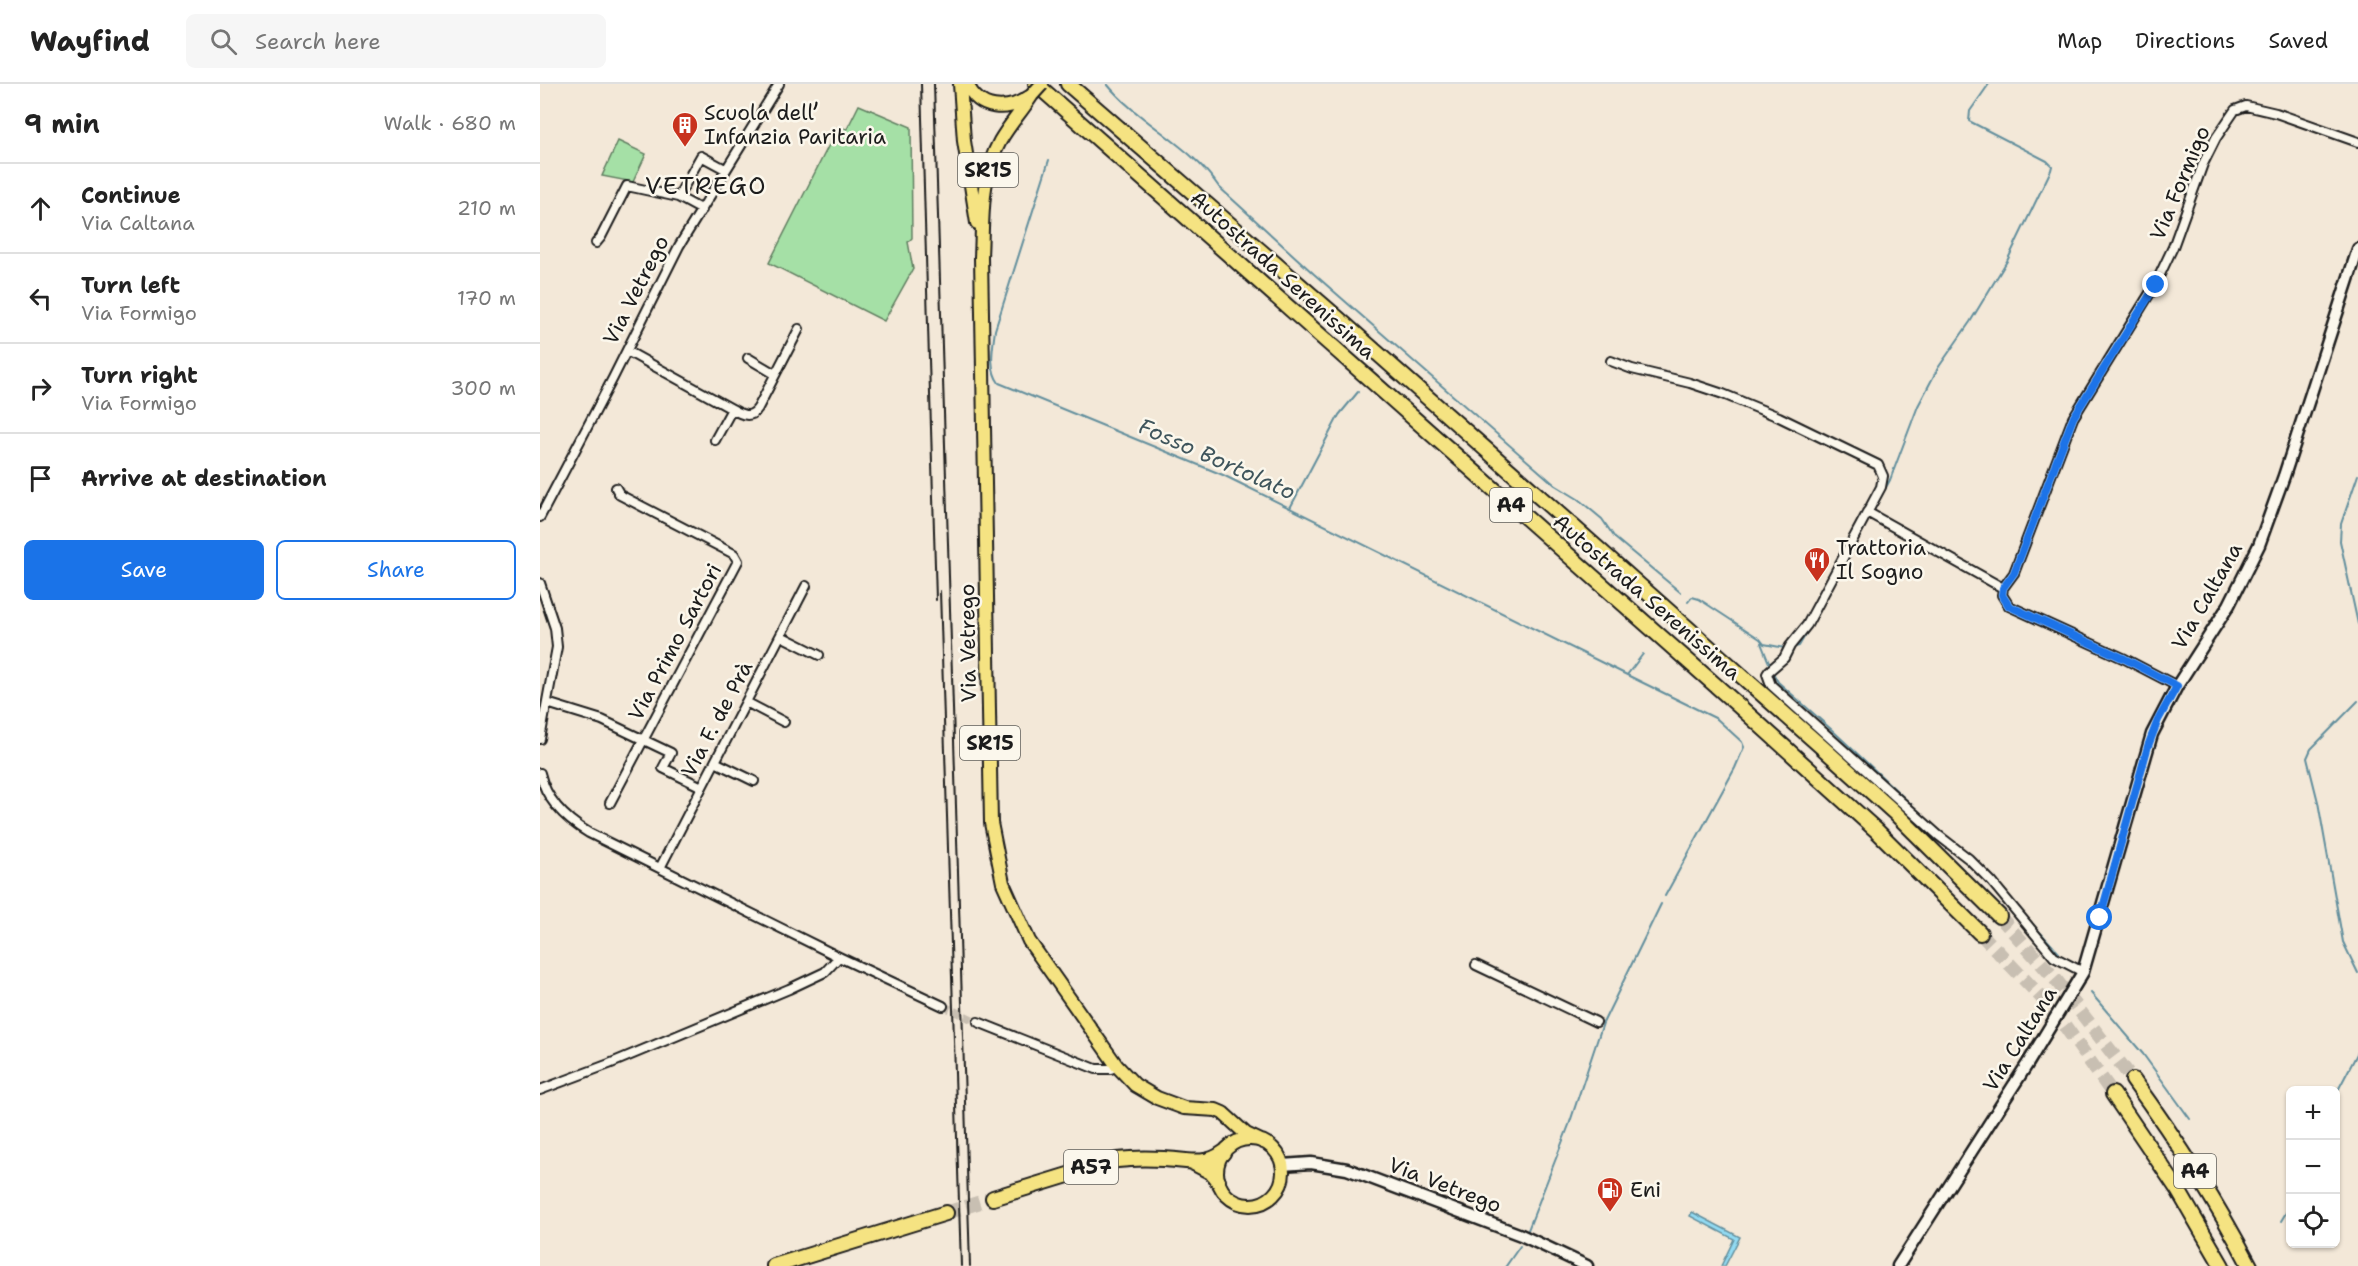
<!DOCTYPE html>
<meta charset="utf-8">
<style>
:root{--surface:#fff;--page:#f6f6f6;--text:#222;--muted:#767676;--line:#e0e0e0;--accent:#1a73e8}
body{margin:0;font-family:"Shantell Sans",sans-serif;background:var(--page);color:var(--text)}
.controls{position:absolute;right:18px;bottom:18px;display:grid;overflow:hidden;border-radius:9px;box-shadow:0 2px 4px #0004}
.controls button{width:54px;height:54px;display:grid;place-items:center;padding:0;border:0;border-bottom:2px solid var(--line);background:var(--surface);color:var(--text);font:30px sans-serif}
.stop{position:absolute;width:18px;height:18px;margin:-14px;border:4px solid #1a73e8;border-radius:50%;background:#fff}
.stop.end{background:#1a73e8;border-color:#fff;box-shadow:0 2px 6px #0008}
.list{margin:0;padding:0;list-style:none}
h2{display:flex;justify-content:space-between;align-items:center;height:78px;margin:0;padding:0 24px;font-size:26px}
h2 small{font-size:20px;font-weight:400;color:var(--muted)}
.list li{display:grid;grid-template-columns:39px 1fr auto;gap:18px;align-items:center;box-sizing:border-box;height:90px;padding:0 24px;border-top:2px solid var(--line)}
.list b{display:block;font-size:22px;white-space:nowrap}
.list p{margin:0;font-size:20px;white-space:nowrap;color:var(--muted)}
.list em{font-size:20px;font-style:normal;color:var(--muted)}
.actions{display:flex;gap:12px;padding:18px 24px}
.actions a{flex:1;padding:14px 0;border:2px solid var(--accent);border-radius:9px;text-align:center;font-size:21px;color:var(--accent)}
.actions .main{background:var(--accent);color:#fff}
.icon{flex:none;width:33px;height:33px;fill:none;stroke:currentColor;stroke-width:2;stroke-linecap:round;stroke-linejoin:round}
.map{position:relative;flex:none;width:1818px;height:1182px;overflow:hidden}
header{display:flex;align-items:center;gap:36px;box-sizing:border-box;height:84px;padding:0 30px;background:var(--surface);border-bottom:2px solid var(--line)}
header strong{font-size:28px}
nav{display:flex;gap:33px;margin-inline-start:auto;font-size:21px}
.search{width:420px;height:54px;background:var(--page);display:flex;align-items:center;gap:15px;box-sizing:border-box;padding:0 21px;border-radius:9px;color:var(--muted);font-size:22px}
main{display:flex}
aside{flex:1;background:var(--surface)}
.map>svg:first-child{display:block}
.green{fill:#a5e0a6;stroke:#607e61;stroke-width:1.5}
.water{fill:#92dbf3;stroke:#638f9d;stroke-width:1.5}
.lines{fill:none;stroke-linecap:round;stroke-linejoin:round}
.stream{stroke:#638f9d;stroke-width:2}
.street-tunnel{stroke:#c8bfb2;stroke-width:8;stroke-dasharray:8 4;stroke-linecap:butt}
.highway-tunnel{stroke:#c8bfb2;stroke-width:14;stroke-dasharray:14 7;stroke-linecap:butt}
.street-casing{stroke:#1c1c1c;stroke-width:12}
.secondary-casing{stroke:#1c1c1c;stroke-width:15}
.primary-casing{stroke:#1c1c1c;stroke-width:16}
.highway-casing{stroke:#1c1c1c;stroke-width:18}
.street{stroke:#fbf7ec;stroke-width:8}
.secondary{stroke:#fbf7ec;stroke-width:10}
.primary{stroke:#f5e382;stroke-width:12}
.highway{stroke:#f5e382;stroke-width:14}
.rail{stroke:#1c1c1c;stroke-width:2}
.primary-bridge-casing{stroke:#1c1c1c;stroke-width:16;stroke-linecap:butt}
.primary-bridge{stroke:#f5e382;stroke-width:12}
.route{stroke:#1a73e8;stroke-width:8}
.labels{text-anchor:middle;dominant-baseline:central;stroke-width:5;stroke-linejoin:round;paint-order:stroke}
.shield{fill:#fbf7ec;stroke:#5f5e5a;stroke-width:1.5}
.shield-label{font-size:20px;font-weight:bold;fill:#1c1c1c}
.poi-label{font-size:21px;fill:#1c1c1c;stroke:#fbf7ec;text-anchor:start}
.street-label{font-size:21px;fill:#1c1c1c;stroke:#fbf7ec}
.water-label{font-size:22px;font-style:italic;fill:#3f555c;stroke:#fbf7ec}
.quarter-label{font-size:24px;letter-spacing:1.5px;fill:#1c1c1c;stroke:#fbf7ec}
</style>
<header>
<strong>Wayfind</strong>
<div class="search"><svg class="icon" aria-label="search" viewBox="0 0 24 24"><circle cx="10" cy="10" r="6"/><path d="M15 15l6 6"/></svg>Search here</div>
<nav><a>Map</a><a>Directions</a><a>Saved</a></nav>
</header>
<main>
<aside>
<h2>9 min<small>Walk · 680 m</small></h2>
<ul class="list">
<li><svg class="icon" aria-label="ahead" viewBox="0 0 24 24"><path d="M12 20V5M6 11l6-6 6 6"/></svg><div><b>Continue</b><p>Via Caltana</p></div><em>210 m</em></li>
<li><svg class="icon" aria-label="left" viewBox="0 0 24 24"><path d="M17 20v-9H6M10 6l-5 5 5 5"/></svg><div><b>Turn left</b><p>Via Formigo</p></div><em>170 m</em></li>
<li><svg class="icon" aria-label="right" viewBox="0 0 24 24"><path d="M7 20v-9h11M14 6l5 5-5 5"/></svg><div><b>Turn right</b><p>Via Formigo</p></div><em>300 m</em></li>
<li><svg class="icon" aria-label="arrive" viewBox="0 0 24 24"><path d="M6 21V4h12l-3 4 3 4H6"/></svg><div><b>Arrive at destination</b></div></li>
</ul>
<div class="actions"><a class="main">Save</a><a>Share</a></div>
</aside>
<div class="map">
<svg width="1818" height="1182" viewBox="0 0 1818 1182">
<rect width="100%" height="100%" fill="#f3e8d8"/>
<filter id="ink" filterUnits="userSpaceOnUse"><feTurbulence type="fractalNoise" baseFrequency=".0167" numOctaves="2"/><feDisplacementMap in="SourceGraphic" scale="12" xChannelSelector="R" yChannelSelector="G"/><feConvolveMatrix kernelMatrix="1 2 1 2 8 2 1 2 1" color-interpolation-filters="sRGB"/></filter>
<g filter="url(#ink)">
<path class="green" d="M319 21 371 43 372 154 368 158 373 185 344 237 229 179 298 43 307 45Z
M78 57 106 70 93 98 62 92Z"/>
<path class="water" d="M1152 1128 1200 1153 1185 1182H1181L1194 1155 1150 1132Z"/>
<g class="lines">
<path class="stream" d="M567 0C599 39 652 62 679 103L774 190 1015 401 1038 415 1062 435 1075 454 1140 508
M509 76 455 246C453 263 448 284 459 299L683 391 1087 591
M1818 391 1801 440 1800 457 1818 540
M750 424 799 331 818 308
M1148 518 1152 513 1159 515 1220 555 1224 560 1245 564
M1274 535 1350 396 1378 322 1398 284 1430 238 1467 177 1511 86 1512 82 1507 77 1429 37 1430 27 1449 0
M1221 559 1229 579
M1251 564 1259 562 1270 543
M1103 570 1087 591 1177 635 1202 658 1204 663 1195 684 1125 812
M1233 589 1238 598 1292 646 1404 751
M1818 617 1771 665 1767 674 1778 718 1803 858 1818 889
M1423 766 1456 796 1463 806
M1478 824 1519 869
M1551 909 1603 970 1650 1035
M1796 1010 1818 968
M1741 1137 1750 1122
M988 1146 1029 1041 1063 939 1121 820
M966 1182 980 1162"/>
<path class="street-tunnel" d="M403 922 438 938"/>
<path class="highway-tunnel" d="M1459 832 1516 896 1593 996
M1440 849 1502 914 1525 942 1573 1010
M406 1129 453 1114"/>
<g class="street-casing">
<path id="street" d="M138 113 161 72 185 85
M56 159 61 153 87 102 138 113 162 126
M87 267 192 325C202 331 211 335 218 324L259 245
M208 274 235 290
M1071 277 1092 285 1150 299 1183 310 1239 333 1338 381 1343 392 1341 403 1267 541 1250 562 1244 574 1229 587 1227 590 1231 601 1398 751 1429 775 1452 798 1514 873 1543 888
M175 356 192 325
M1327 428 1463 504
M0 433 73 294 139 162 239 0
M0 499 15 544 17 563 0 655
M241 552 279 571
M1637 602 1585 575 1469 522 1462 511 1463 504 1474 489 1533 334 1615 201 1633 163 1663 80 1676 54 1695 26 1706 22 1736 29 1818 58
M206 618 244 638
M7 619 62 636 131 669 123 684 162 703
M175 678 214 697
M0 689C6 716 27 736 49 749L299 873 403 922
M70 719 198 477 194 470 80 411 76 404
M120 784 266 502
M936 881 1056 938
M438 938 556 985H571L577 982
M0 1006 69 980 249 905 285 888 299 873"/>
</g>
<g class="secondary-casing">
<path id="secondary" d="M742 1081 771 1079 807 1085 981 1151 1047 1182
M1358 1182 1488 979 1543 888 1612 650 1637 602 1689 521 1719 461 1744 392 1818 165"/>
</g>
<g class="primary-casing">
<path id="primary" d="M420 0 424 57 437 139
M427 0C439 27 467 28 489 13
M492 11C482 27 469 41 460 57 440 93 443 134 441 173L451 739 463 799 489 857 577 982 595 1001 617 1014 644 1024 676 1026 683 1029 706 1050 723 1058
M677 1088a33 33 0 1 1 66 0a33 33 0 1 1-66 0Z"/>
</g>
<g class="highway-casing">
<path id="highway" d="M496 0 1199 622 1336 746 1440 849
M528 0 800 236 1284 665 1355 729 1459 832
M1593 996C1636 1055 1676 1117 1710 1182
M1573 1010 1638 1106 1682 1182
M654 1079 671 1088 678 1097
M453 1114 577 1076C593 1074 608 1074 624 1075 645 1076 665 1083 683 1069
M234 1182 406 1129"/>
</g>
<use href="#street" class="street"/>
<use href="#secondary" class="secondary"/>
<use href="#primary" class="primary"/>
<use href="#highway" class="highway"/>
<path class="rail" d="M381 0 396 516
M394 0 430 1182
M400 507 421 1182"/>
<g class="primary-bridge-casing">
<path id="primary-bridge" d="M492 11 502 0"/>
</g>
<use href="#primary-bridge" class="primary-bridge"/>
</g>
</g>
<g class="lines" filter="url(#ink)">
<path class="route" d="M1560 834 1608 662 1618 636 1637 602 1585 575 1469 522 1462 511 1463 504 1474 489 1533 334 1616 201"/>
</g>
<defs>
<g id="building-pin" transform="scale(1.35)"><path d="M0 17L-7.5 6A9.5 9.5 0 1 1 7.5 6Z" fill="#c8321e" stroke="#fbf7ec"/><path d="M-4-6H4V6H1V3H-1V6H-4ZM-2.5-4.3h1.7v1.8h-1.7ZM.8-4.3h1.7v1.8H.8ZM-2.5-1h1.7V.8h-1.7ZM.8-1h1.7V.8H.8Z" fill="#fff"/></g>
<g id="restaurant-pin" transform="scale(1.35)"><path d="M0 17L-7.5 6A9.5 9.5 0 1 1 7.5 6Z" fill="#c8321e" stroke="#fbf7ec"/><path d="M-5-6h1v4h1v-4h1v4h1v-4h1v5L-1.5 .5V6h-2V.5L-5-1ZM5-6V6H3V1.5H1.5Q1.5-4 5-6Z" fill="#fff"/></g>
<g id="fuel-pin" transform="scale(1.35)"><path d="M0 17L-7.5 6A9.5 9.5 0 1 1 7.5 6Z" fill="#c8321e" stroke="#fbf7ec"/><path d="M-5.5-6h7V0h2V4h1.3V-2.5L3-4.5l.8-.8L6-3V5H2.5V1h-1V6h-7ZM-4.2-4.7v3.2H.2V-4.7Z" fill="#fff"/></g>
</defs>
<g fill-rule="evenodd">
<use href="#building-pin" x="145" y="41"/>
<use href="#restaurant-pin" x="1277" y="476"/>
<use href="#fuel-pin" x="1070" y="1106"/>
</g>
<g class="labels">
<g class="shield">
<rect x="418" y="69" width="60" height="34" rx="4.5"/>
<rect x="950" y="404" width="42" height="34" rx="4.5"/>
<rect x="420" y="642" width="60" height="34" rx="4.5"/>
<rect x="524" y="1066" width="54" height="34" rx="4.5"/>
<rect x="1634" y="1070" width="42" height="34" rx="4.5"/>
</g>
<g class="shield-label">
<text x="448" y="86">SR15</text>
<text x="971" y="421">A4</text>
<text x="450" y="659">SR15</text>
<text x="551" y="1083">A57</text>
<text x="1655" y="1087">A4</text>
</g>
<g class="poi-label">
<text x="164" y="29">Scuola dell’<tspan x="164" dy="24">Infanzia Paritaria</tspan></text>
<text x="1296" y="464">Trattoria<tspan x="1296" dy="24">Il Sogno</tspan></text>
<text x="1090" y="1106">Eni</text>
</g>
<g class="street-label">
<text transform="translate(1640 99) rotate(-67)">Via Formigo</text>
<text transform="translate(743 191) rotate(42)">Autostrada Serenissima</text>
<text transform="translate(96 206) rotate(-63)">Via Vetrego</text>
<text transform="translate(1667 512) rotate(-60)">Via Caltana</text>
<text transform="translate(1107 513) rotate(41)">Autostrada Serenissima</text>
<text transform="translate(135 558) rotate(-62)">Via Primo Sartori</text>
<text transform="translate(428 559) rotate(-91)">Via Vetrego</text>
<text transform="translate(177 635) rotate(-62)">Via F. de Prà</text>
<text transform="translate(1480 955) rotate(-58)">Via Caltana</text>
<text transform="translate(905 1101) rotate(21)">Via Vetrego</text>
</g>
<g class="water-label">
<text transform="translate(677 375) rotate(24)">Fosso Bortolato</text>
</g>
<g class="quarter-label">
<text x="166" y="102">VETREGO</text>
</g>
</g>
</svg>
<div class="controls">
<button>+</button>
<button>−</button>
<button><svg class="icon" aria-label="locate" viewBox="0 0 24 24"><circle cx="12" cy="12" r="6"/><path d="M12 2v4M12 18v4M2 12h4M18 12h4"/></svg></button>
</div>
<div class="stop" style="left:1560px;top:834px"></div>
<div class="stop end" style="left:1616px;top:201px"></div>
</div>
</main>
